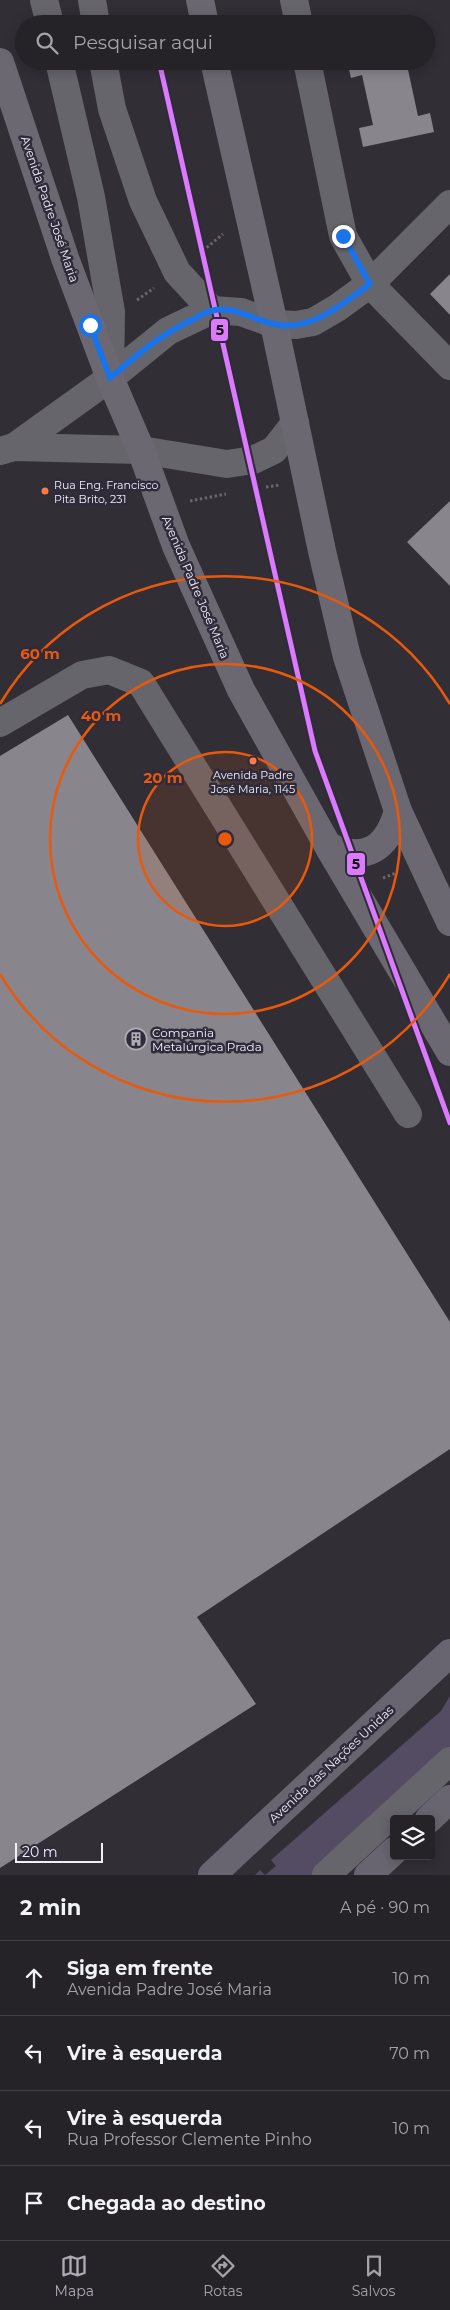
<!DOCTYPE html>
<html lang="pt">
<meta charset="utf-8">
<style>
:root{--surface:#252228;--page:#2d2a30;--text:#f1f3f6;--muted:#a3a4a8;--line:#423f45;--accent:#aeabb5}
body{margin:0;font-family:Montserrat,sans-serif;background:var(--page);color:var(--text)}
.controls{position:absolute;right:15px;bottom:15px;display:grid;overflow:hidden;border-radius:5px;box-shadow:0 2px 12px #0003}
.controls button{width:45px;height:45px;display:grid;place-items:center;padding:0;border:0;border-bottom:1px solid var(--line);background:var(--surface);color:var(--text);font:25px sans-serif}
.scale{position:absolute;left:15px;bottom:12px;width:88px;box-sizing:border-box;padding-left:5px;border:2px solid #f2eff9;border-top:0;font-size:14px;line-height:18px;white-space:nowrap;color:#f2eff9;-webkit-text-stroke:4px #302b3a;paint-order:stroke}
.stop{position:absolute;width:15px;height:15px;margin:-11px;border:4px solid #1a73e8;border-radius:50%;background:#fff}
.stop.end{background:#1a73e8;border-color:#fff;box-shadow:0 1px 5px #0008}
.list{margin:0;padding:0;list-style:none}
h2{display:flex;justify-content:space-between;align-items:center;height:65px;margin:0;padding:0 20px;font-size:21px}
h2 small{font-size:16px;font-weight:400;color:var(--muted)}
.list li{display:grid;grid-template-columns:32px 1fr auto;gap:15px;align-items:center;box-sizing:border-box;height:75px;padding:0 20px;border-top:1px solid var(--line)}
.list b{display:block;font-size:19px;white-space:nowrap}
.list p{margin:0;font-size:16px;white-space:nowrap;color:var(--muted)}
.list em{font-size:16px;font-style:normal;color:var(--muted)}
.icon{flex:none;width:28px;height:28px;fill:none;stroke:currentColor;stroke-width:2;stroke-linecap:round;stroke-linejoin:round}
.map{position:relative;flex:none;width:450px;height:1875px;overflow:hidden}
.search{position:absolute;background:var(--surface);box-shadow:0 2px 12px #0003;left:15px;right:15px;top:15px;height:55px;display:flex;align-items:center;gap:12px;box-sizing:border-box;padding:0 18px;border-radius:28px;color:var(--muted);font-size:19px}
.sheet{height:365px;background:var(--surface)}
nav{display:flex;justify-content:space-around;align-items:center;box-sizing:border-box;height:70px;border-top:1px solid var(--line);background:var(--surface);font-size:14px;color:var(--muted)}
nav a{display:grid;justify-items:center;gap:2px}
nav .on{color:var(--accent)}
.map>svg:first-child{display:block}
.green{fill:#544c62}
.building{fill:#88858c}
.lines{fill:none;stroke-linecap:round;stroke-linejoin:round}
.path{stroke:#68656c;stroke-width:3;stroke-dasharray:2.5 2.5;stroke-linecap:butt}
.minor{stroke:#67656c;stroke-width:28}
.major{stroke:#6b6872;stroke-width:28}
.highway{stroke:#686570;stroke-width:28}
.metro-1-casing{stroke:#302b3a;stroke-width:9}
.metro-1{stroke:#db7afc;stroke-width:5}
.route{stroke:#1a73e8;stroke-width:6}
.ring{fill:none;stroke:#e8590c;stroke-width:2.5}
.bus-dot{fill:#f77d43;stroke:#302b3a;stroke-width:2}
.labels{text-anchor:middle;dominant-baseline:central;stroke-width:5;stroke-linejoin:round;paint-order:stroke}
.bus-label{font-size:11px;fill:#f2eff9;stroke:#302b3a;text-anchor:start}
.street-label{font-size:12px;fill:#f2eff9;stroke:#302b3a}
.poi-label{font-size:12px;fill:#f2eff9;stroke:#302b3a;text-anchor:start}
.centre{fill:#e8590c;stroke:#302b3a;stroke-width:2.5}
.ring-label{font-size:15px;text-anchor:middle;font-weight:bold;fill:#e8590c;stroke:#302b3a;stroke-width:5;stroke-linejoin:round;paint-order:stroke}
.line-badge{stroke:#302b3a;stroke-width:2}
.pale-badge-label{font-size:14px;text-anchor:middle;font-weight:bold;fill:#111}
</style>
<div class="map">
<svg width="450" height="1875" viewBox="0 0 450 1875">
<rect width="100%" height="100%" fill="#312e36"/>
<path class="green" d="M450 1696V1757L322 1875H255L260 1870 265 1875 276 1866 271 1860 441 1711Z"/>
<path class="building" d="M347 61H421L407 65 418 116 430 113 434 132 363 147 359 128 373 125 362 75 351 78Z
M450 274V315L430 294Z
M450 501V586L407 542Z
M68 715 450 1322V1449L197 1617 256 1704 0 1868V756Z"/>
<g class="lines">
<path class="path" d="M199 254 223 234
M137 300 154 288
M266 487 280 485
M190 501 226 494
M383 878 396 873"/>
<path class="minor" d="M44 0 50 24
M92 0 96 24
M294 0 299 24
M59 61 91 197 111 312 110 378
M103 61 112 109 143 201 177 272 212 310
M307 61 343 236 370 284 450 366
M14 447 141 450 227 464 253 460 274 450 295 423
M0 451 14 447 110 378 168 331 212 310 241 312 274 324 296 325 313 322 337 308 370 284 450 204
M0 723 82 675 109 670 141 683 408 1114
M326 1875 450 1761"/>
<path class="major" d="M200 0 205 24
M214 61 274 324 322 551 347 657 398 811 450 922
M0 62 65 258 110 378 141 450 176 546 241 690 328 846 450 1052
M328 846C366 863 387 849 398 811"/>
<path class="highway" d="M429 1819 450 1799
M212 1875 450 1653
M368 1875 394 1851"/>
<g class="metro-1-casing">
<path id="metro-1" d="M159 61 315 751 450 1123"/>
</g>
<use href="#metro-1" class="metro-1"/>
</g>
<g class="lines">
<path class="route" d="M90 325 110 378C138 354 161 334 194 319 199 316 205 312 211 311 234 305 253 320 274 324 311 332 341 305 370 284L343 236"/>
</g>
<circle cx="225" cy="839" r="87" fill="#e8590c" fill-opacity=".12"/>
<g class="ring">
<circle cx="225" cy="839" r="87"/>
<circle cx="225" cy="839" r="175"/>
<path d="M450 974A262 262 0 0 1 0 974M0 704A262 262 0 0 1 450 704"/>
</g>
<defs>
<g id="building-ring" transform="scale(1.125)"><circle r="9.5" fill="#302b3a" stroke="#aeabb5" stroke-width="1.5"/><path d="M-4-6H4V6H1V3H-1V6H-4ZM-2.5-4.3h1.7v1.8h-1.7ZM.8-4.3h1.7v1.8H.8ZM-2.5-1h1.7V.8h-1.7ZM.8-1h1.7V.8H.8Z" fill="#aeabb5"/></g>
</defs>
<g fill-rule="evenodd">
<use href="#building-ring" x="136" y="1039"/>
</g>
<g class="bus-dot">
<circle cx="45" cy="491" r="4.5"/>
<circle cx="253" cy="761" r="4.5"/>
</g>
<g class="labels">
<g class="bus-label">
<text x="54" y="485">Rua Eng. Francisco<tspan x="54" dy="14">Pita Brito, 231</tspan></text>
<text x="253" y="775" text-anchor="middle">Avenida Padre<tspan x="253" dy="14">José Maria, 1145</tspan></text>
</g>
<g class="street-label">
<text transform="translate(50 209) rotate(71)">Avenida Padre José Maria</text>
<text transform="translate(196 587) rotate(67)">Avenida Padre José Maria</text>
<text transform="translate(331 1764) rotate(-43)">Avenida das Nações Unidas</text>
</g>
<g class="poi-label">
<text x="152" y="1032">Compania<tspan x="152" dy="14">Metalúrgica Prada</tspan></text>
</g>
</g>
<circle cx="225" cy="839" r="8" class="centre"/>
<g class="ring-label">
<text x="40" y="659">60 m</text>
<text x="101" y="721">40 m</text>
<text x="163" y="783">20 m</text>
</g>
<g class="line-badge">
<rect x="210" y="318" width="19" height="24" rx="5" fill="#db7afc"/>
<rect x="346" y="852" width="20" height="24" rx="5" fill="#db7afc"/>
</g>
<g class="pale-badge-label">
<text x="220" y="335">5</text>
<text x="356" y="869">5</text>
</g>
</svg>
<div class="controls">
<button><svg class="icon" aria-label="layers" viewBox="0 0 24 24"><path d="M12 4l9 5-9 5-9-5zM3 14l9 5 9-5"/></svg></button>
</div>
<div class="scale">20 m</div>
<div class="stop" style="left:90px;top:325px"></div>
<div class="stop end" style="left:343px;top:236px"></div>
<div class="search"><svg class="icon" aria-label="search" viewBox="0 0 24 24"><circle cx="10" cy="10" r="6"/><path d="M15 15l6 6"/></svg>Pesquisar aqui</div>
</div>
<section class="sheet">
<h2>2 min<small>A pé · 90 m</small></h2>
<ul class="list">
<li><svg class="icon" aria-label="ahead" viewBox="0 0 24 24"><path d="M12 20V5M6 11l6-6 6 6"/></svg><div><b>Siga em frente</b><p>Avenida Padre José Maria</p></div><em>10 m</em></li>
<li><svg class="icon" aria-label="left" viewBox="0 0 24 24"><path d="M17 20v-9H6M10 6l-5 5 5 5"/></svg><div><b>Vire à esquerda</b></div><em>70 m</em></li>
<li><svg class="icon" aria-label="left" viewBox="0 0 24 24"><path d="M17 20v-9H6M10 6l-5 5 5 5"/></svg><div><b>Vire à esquerda</b><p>Rua Professor Clemente Pinho</p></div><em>10 m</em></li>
<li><svg class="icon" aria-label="arrive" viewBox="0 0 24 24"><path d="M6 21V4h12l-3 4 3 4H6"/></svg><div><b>Chegada ao destino</b></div></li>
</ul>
</section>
<nav>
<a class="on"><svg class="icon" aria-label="map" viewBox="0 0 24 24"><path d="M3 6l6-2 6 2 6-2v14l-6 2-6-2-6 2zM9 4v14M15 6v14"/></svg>Mapa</a>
<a><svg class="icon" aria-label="directions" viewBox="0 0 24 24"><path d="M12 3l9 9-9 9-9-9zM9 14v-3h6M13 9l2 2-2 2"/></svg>Rotas</a>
<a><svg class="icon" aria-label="saved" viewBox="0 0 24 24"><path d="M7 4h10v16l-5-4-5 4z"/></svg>Salvos</a>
</nav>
